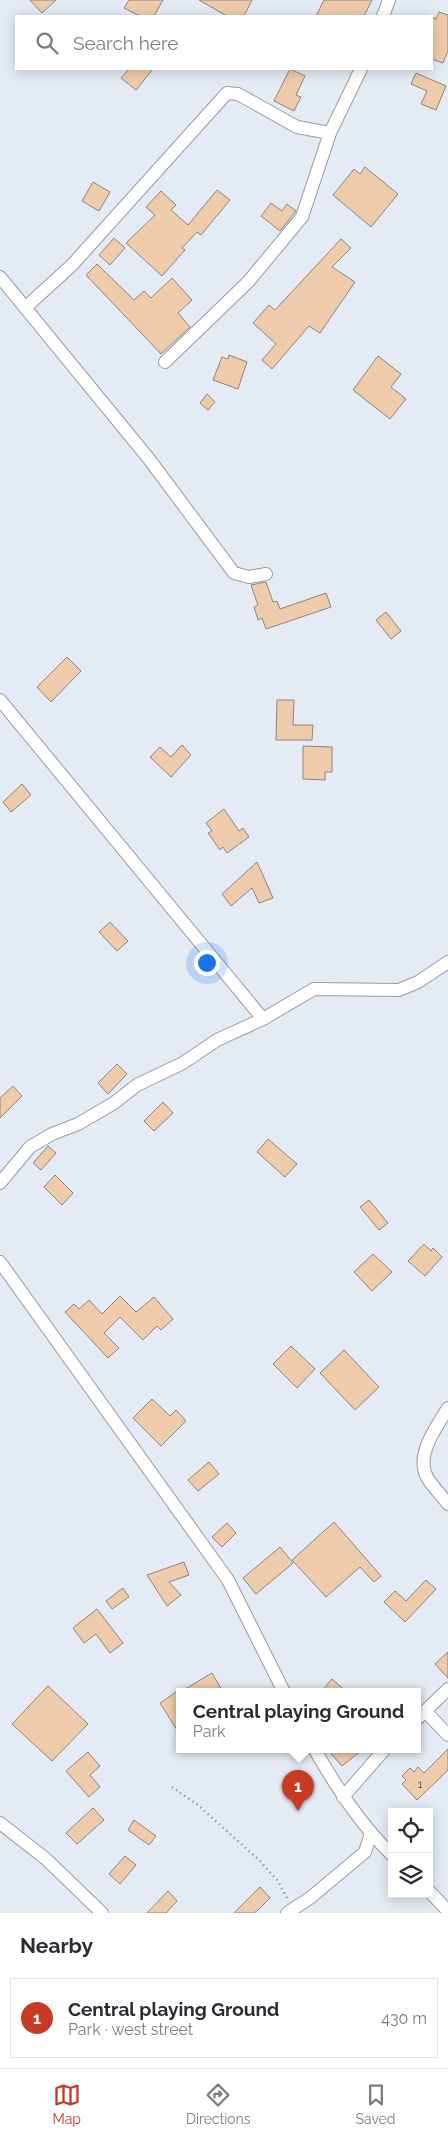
<!DOCTYPE html>
<meta charset="utf-8">
<style>
:root{--surface:#fff;--page:#f2f2f3;--text:#2b2b33;--muted:#7c7c81;--line:#e1e1e2;--accent:#c73b26}
body{margin:0;font-family:Raleway,sans-serif;background:var(--page);color:var(--text)}
.controls{position:absolute;right:15px;bottom:15px;display:grid;overflow:hidden;border-radius:0px;box-shadow:0 2px 12px #0003}
.controls button{width:45px;height:45px;display:grid;place-items:center;padding:0;border:0;border-bottom:1px solid var(--line);background:var(--surface);color:var(--text);font:25px sans-serif}
.you{position:absolute;left:206px;top:962px;width:18px;height:18px;margin:-12px;border:4px solid #fff;border-radius:50%;background:#1a73e8;box-shadow:0 0 0 8px #1a73e833}
.badge{display:grid;place-items:center;width:32px;height:32px;border-radius:50%;background:var(--accent);color:#fff;font-size:16px;font-weight:700}
.pin{position:absolute;translate:-50% -41px;filter:drop-shadow(0 1px 2px #0008)}
.pin::after{content:'';position:absolute;top:26px;width:18px;height:15px;background:inherit;clip-path:polygon(0 0,100% 0,50% 100%)}
.popup{position:absolute;left:176px;top:1688px;width:245px;height:65px;box-sizing:border-box;display:grid;place-content:center;border-radius:0px;background:var(--surface);filter:drop-shadow(0 1px 4px #0005);font-size:16px;white-space:nowrap;color:var(--muted)}
.popup b{font-size:19px;color:var(--text)}
.popup::after{content:'';position:absolute;left:50%;top:100%;margin-left:-10px;border:10px solid transparent;border-top-color:var(--surface)}
.list{margin:0;padding:0;list-style:none}
h2{display:flex;justify-content:space-between;align-items:center;height:65px;margin:0;padding:0 20px;font-size:21px}
h2 small{font-size:16px;font-weight:400;color:var(--muted)}
.list li{display:grid;grid-template-columns:32px 1fr auto;gap:15px;align-items:center;box-sizing:border-box;height:80px;margin:0 10px 10px;padding:0 10px;border:1px solid var(--line);border-radius:0px}
.list b{display:block;font-size:19px;white-space:nowrap}
.list p{margin:0;font-size:16px;white-space:nowrap;color:var(--muted)}
.list em{font-size:16px;font-style:normal;color:var(--muted)}
.icon{flex:none;width:28px;height:28px;fill:none;stroke:currentColor;stroke-width:2;stroke-linecap:round;stroke-linejoin:round}
.map{position:relative;flex:none;width:448px;height:1913px;overflow:hidden}
.search{position:absolute;background:var(--surface);box-shadow:0 2px 12px #0003;left:15px;right:15px;top:15px;height:55px;display:flex;align-items:center;gap:12px;box-sizing:border-box;padding:0 18px;border-radius:0px;color:var(--muted);font-size:19px}
.sheet{height:155px;background:var(--surface)}
nav{display:flex;justify-content:space-around;align-items:center;box-sizing:border-box;height:70px;border-top:1px solid var(--line);background:var(--surface);font-size:14px;color:var(--muted)}
nav a{display:grid;justify-items:center;gap:2px}
nav .on{color:var(--accent)}
.map>svg:first-child{display:block}
.building{fill:#eeccab;stroke:#8c847c}
.lines{fill:none;stroke-linecap:round;stroke-linejoin:round}
.minor-casing{stroke:#969ca5;stroke-width:14}
.path{stroke:#7c8188;stroke-width:2.5;stroke-dasharray:1 4;stroke-linecap:butt}
.minor{stroke:#fff;stroke-width:12}
.labels{text-anchor:middle;dominant-baseline:central;stroke-width:4;stroke-linejoin:round;paint-order:stroke}
.number-label{font-size:11px;fill:#504a44}
</style>
<div class="map">
<svg width="448" height="1913" viewBox="0 0 448 1913">
<rect width="100%" height="100%" fill="#e4ebf5"/>
<path class="building" d="M30 0H56L42 13Z
M129 0H163L154 16H140L124 8Z
M199 0H252L244 16H227Z
M324 0H372L364 16H316Z
M439 12 448 15V51L443 63 432 59V17L436 19Z
M129 69H153L136 90 121 78Z
M290 69 305 76 296 95 301 97 294 111 274 101Z
M416 73 446 86 436 110 421 104 427 91 411 84Z
M365 167 398 194 371 227 333 195 354 169 360 174Z
M93 182 110 192 99 211 82 201Z
M217 190 230 200 201 235 197 232 182 248 185 250 162 276 126 243 155 215 146 207 161 191 176 205 171 210 188 225Z
M271 203 282 211 287 204 296 211 280 231 261 216Z
M114 238 125 248 110 265 99 255Z
M341 239 351 248 332 267 355 282 320 333 309 326 272 369 262 360 276 344 253 323 269 305 275 310Z
M97 264 134 300 144 291 151 298 172 278 192 300 178 313 190 327 161 354 86 275Z
M229 355 247 362 238 389 213 380 222 357 228 359Z
M378 356 401 374 391 387 406 399 390 419 353 390Z
M207 394 215 402 208 410 200 403Z
M266 582 273 602 277 601 280 609 326 593 331 607 266 629 262 618 258 620 254 607 258 605 251 585Z
M386 612 401 631 391 639 376 620Z
M67 657 81 671 51 702 37 687Z
M277 700H294L293 725H313L312 740H276Z
M182 745 191 755 171 777 150 757 160 747 171 757Z
M303 746 332 747V772H325V780L303 779Z
M22 784 31 795 11 812 3 802Z
M224 809 239 831 243 828 249 837 227 853 223 847 220 850 208 833 212 831 206 823Z
M257 862 273 898 259 903 252 888 231 906 222 894Z
M110 922 128 941 117 951 99 932Z
M117 1064 127 1074 108 1094 98 1083Z
M13 1086 22 1096 0 1118V1098Z
M163 1102 173 1113 154 1131 144 1121Z
M268 1139 297 1164 285 1177 257 1152Z
M48 1146 56 1153 41 1170 33 1163Z
M55 1175 73 1193 62 1205 44 1187Z
M369 1200 388 1223 379 1230 360 1207Z
M424 1244 431 1251 433 1248 442 1257 425 1276 408 1261Z
M373 1254 392 1272 372 1291 354 1272Z
M120 1296 136 1312 154 1297 173 1319 161 1330 157 1326 143 1340 120 1317 104 1333 119 1348 108 1358 65 1312 74 1304 79 1309 89 1300 102 1314Z
M291 1346 315 1369 297 1388 273 1364Z
M344 1350 379 1387 355 1410 320 1373Z
M152 1399 170 1416 176 1410 186 1421 161 1446 133 1418Z
M209 1462 219 1474 198 1491 188 1480Z
M334 1522 381 1576 374 1582 360 1567 326 1597 292 1560Z
M227 1523 236 1533 222 1547 212 1537Z
M280 1547 293 1563 256 1594 243 1578Z
M184 1562 189 1575 169 1582 181 1595 167 1606 147 1575Z
M426 1580 436 1589 405 1622 384 1602 395 1591 406 1601Z
M123 1588 129 1597 112 1609 106 1601Z
M97 1609 123 1643 110 1653 96 1634 84 1643 73 1628Z
M448 1652V1678L435 1664Z
M212 1673 223 1692H180Z
M332 1679 347 1692H321Z
M48 1686 88 1724 52 1761 12 1724Z
M179 1690V1733L160 1703Z
M448 1749V1770L417 1800 402 1784 406 1780 402 1776 410 1768 414 1772 418 1767 424 1773Z
M328 1750H362L342 1766Z
M88 1752 100 1766 90 1775 100 1787 89 1797 66 1771Z
M93 1808 104 1820 77 1844 66 1833Z
M134 1820 156 1836 149 1845 128 1830Z
M125 1856 136 1865 120 1884 109 1874Z
M260 1887 270 1898 259 1909 254 1913H234Z
M168 1891 177 1901 166 1913H147Z"/>
<g class="lines">
<g class="minor-casing">
<path id="minor" d="M383 16 389 0
M0 277 149 459 234 573 249 577 266 574
M26 307 72 265 227 93 238 94 297 127 330 133
M165 362 248 282 302 217 330 133 361 69
M0 700 263 1019
M0 1183 30 1147 52 1134 78 1124 114 1103 137 1085 183 1063 217 1040 263 1019 314 989 399 990 418 982 448 962
M0 1262 228 1580 284 1692
M448 1408C436 1428 414 1456 428 1479 434 1488 442 1496 448 1504
M425 1711 448 1735
M417 1719 448 1689
M315 1750C337 1788 360 1824 392 1855
M343 1797 384 1750
M0 1823 46 1859 102 1913
M429 1891 448 1911
M287 1913 310 1898 365 1852 371 1833"/>
</g>
<path class="path" d="M172 1787 198 1805 260 1861 278 1881 287 1898"/>
<use href="#minor" class="minor"/>
</g>
<g class="labels">
<g class="number-label">
<text x="420" y="1784">1</text>
</g>
</g>
</svg>
<div class="controls">
<button><svg class="icon" aria-label="locate" viewBox="0 0 24 24"><circle cx="12" cy="12" r="6"/><path d="M12 2v4M12 18v4M2 12h4M18 12h4"/></svg></button>
<button><svg class="icon" aria-label="layers" viewBox="0 0 24 24"><path d="M12 4l9 5-9 5-9-5zM3 14l9 5 9-5"/></svg></button>
</div>
<div class="you"></div>
<div class="pin badge" style="left:298px;top:1811px">1</div>
<div class="popup"><b>Central playing Ground</b>Park</div>
<div class="search"><svg class="icon" aria-label="search" viewBox="0 0 24 24"><circle cx="10" cy="10" r="6"/><path d="M15 15l6 6"/></svg>Search here</div>
</div>
<section class="sheet">
<h2>Nearby<small></small></h2>
<ul class="list">
<li><span class="badge">1</span><div><b>Central playing Ground</b><p>Park · west street</p></div><em>430 m</em></li>
</ul>
</section>
<nav>
<a class="on"><svg class="icon" aria-label="map" viewBox="0 0 24 24"><path d="M3 6l6-2 6 2 6-2v14l-6 2-6-2-6 2zM9 4v14M15 6v14"/></svg>Map</a>
<a><svg class="icon" aria-label="directions" viewBox="0 0 24 24"><path d="M12 3l9 9-9 9-9-9zM9 14v-3h6M13 9l2 2-2 2"/></svg>Directions</a>
<a><svg class="icon" aria-label="saved" viewBox="0 0 24 24"><path d="M7 4h10v16l-5-4-5 4z"/></svg>Saved</a>
</nav>
